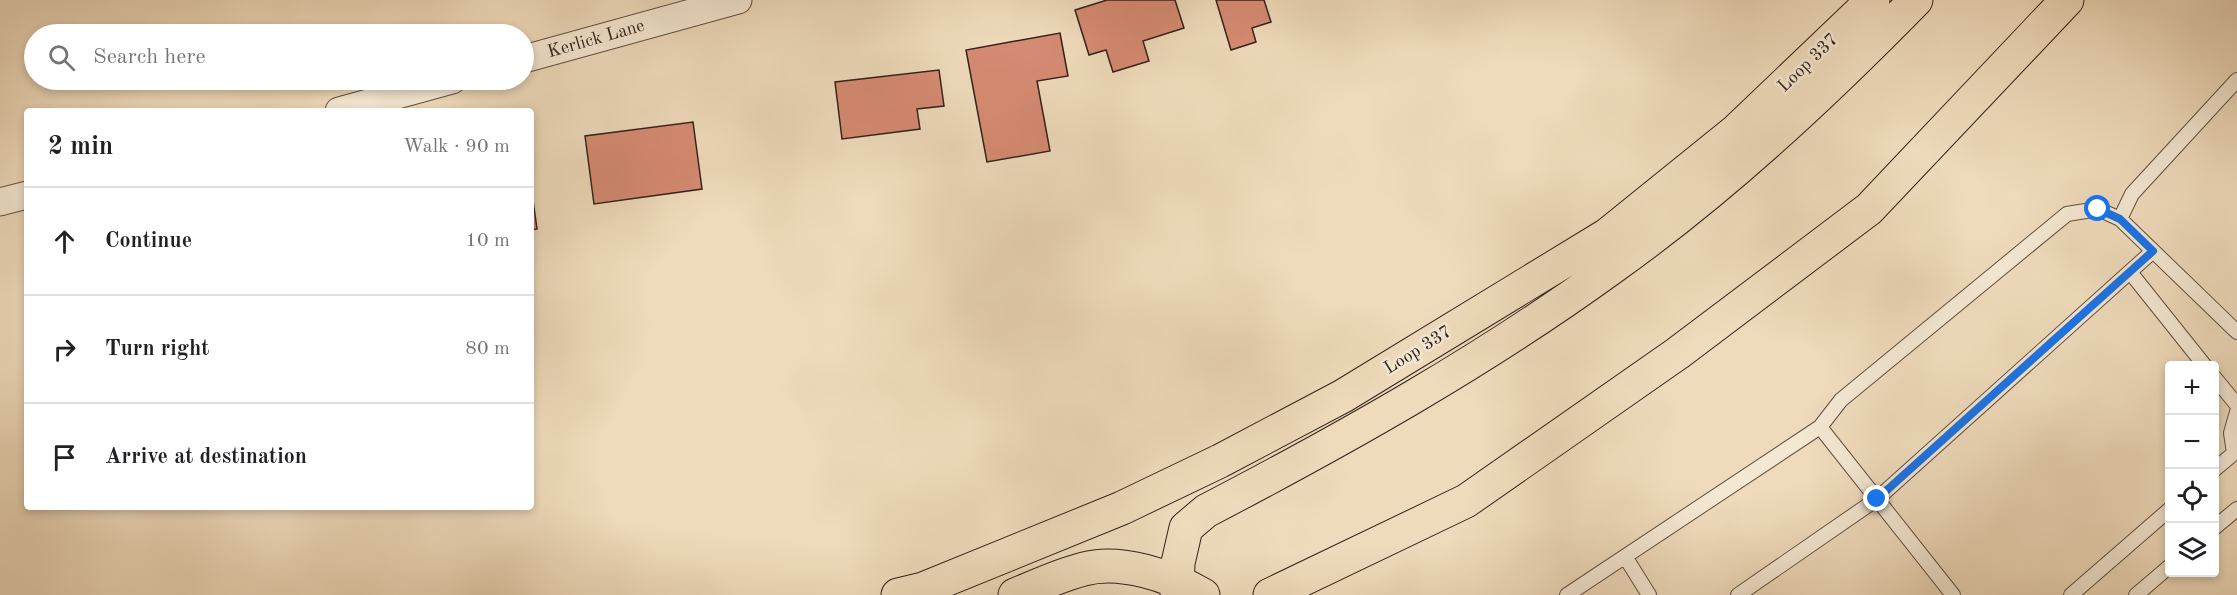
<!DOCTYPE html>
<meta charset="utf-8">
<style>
:root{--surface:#fff;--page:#f2f2f2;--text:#202124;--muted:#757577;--line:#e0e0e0}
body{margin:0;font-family:"Old Standard TT",serif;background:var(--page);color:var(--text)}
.controls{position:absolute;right:18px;bottom:18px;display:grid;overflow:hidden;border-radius:6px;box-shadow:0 3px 9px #0003}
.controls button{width:54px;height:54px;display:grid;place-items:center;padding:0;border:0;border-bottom:2px solid var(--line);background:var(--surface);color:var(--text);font:30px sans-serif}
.stop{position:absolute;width:18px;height:18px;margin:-14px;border:4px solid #1a73e8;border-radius:50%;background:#fff}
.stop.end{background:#1a73e8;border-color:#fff;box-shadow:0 2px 6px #0008}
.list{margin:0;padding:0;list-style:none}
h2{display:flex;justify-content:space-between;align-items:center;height:78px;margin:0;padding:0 24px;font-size:26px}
h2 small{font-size:20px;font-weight:400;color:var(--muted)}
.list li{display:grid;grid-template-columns:39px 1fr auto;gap:18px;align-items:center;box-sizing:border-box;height:108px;padding:0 24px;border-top:2px solid var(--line)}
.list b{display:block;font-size:22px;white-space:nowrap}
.list em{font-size:20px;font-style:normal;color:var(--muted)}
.icon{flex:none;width:33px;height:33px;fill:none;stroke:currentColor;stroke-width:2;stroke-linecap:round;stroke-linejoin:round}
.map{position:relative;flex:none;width:2237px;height:595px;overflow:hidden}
.search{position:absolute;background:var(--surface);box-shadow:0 3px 9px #0003;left:24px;top:24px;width:510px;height:66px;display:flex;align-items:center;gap:15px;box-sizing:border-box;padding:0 21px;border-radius:33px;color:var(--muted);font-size:22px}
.panel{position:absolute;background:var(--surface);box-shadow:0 3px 9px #0003;left:24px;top:108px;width:510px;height:402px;border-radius:6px}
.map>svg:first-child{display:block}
.building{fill:#d68b73;stroke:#31221a;stroke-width:1.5}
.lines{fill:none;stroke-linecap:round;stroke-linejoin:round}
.lane-casing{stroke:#605042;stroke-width:16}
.street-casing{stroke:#605042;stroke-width:29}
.primary-casing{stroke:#31221a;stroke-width:35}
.lane{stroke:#f5e8d3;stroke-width:14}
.street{stroke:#f5e8d3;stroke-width:27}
.primary{stroke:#efdbbc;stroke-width:33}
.route{stroke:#1a73e8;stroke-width:8}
.labels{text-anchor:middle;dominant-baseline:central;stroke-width:5;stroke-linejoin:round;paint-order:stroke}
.street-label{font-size:18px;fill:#31221a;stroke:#f5e8d3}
</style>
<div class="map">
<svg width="2237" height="595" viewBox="0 0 2237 595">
<rect width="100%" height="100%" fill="#efdbbc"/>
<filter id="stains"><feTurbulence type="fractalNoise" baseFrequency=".00333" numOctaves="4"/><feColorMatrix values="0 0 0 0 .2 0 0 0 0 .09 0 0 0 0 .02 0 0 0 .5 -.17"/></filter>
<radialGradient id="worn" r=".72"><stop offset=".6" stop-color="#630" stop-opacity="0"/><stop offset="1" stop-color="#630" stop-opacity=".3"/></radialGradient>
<path class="building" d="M1107 0H1175L1184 28 1143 41 1149 61 1113 72 1106 50 1089 55 1075 10Z
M1216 0H1264L1271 22 1252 28 1256 42 1231 50Z
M1060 33 1068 76 1037 81 1050 151 987 162 966 50Z
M939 70 944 106 917 109 920 129 842 139 835 82Z
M693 122 702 189 594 204 585 136Z
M531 186 537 229 531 230Z"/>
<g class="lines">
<g class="lane-casing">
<path id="lane" d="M2120 219 2132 194 2237 80
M2130 272 2205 366
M2214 377 2237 405
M2237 412 2231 433 2234 453 2237 452
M1820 427 1841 400 2067 214 2098 209 2120 219 2237 332
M2214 470 2234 453
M2214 528 2237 509
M1626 558 1649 595
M1567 595 1820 427 1953 595
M1738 595 1877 499 2153 251
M2071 595 2170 509
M2136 595 2170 566"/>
</g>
<g class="street-casing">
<path id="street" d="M524 59 738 0
M339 111 452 80
M0 202 27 195"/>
</g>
<g class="primary-casing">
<path id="primary" d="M898 595 923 589 1122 508 1220 461 1343 396 1607 235 1737 130 1873 0
M1015 595C1037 586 1060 575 1084 569 1121 559 1171 576 1203 595
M1177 595 1178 563 1186 528 1206 511C1346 438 1483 361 1610 269 1721 190 1821 97 1916 0
M1270 595 1466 501 1678 353 1869 209 2067 0"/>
</g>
<use href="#lane" class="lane"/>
<use href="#street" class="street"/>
<use href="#primary" class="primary"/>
</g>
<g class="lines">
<path class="route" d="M1877 499 2153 251 2120 219 2098 209"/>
</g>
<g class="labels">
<g class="street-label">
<text transform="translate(596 39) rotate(-16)">Kerlick Lane</text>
<text transform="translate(1808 63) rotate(-44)">Loop 337</text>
<text transform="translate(1418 350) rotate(-32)">Loop 337</text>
</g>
</g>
<rect width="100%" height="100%" filter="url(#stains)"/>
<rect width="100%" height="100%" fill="url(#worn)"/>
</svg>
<div class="controls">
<button>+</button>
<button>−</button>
<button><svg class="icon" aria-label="locate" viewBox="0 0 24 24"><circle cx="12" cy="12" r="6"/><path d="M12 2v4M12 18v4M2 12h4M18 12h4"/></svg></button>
<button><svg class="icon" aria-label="layers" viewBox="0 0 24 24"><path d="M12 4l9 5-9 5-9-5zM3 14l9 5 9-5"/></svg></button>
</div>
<div class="stop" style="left:2098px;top:209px"></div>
<div class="stop end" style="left:1877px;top:499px"></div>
<div class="search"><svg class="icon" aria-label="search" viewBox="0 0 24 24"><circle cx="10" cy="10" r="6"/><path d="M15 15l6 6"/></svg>Search here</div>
<section class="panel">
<h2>2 min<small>Walk · 90 m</small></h2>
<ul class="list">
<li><svg class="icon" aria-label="ahead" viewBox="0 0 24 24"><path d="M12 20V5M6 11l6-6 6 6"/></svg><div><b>Continue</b></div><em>10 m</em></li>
<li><svg class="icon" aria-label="right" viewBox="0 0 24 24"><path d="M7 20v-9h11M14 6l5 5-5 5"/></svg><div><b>Turn right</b></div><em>80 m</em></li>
<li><svg class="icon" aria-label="arrive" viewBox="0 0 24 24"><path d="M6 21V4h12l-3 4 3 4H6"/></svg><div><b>Arrive at destination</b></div></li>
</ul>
</section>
</div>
